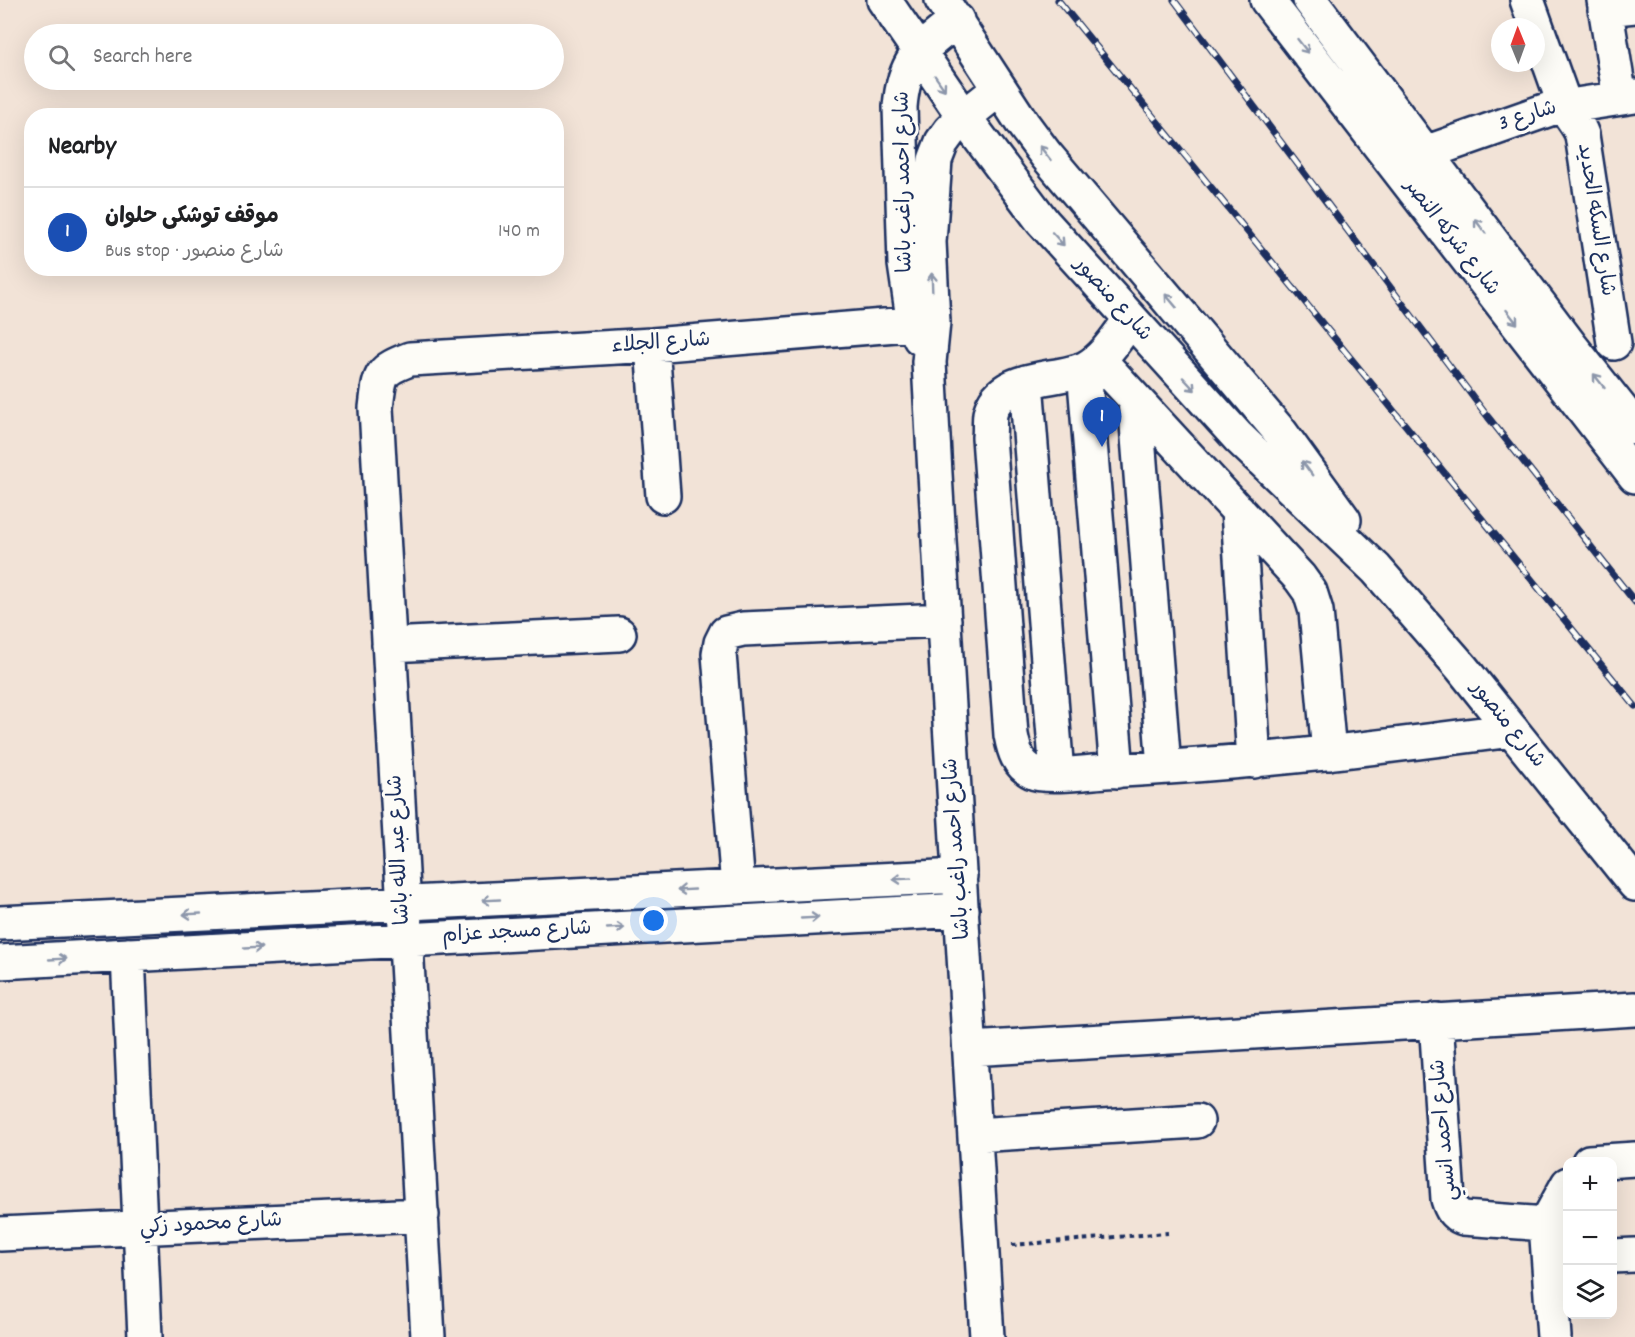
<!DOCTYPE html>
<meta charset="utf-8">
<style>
:root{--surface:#fff;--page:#f6f6f6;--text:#202124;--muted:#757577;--line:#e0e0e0;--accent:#2563eb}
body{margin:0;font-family:Dekko,"Playpen Sans Arabic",sans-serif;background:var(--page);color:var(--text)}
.controls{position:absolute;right:18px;bottom:18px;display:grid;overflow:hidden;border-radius:12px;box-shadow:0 6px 24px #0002}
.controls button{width:54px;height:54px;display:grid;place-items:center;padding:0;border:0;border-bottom:2px solid var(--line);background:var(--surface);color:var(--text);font:30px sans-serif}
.compass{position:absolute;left:1491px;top:18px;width:54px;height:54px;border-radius:50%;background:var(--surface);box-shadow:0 6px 24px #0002;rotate:359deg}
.you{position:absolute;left:654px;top:921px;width:21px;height:21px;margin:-15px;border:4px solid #fff;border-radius:50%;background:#1a73e8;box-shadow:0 0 0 9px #1a73e833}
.badge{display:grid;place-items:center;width:39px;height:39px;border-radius:50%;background:var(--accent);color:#fff;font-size:20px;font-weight:700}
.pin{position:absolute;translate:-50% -50px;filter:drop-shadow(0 2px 3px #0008)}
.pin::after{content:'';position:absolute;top:32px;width:21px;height:18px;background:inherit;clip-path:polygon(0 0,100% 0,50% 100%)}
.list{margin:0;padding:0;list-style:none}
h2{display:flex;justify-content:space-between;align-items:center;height:78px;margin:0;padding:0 24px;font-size:26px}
h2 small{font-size:20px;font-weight:400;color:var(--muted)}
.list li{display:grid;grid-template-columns:39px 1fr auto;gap:18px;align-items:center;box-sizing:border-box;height:90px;padding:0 24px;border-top:2px solid var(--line)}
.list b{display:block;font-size:22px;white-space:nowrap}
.list p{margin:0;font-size:20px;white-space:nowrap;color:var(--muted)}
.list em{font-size:20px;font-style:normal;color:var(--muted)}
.icon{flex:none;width:33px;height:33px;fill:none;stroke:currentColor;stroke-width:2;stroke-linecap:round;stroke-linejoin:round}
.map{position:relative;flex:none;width:1635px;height:1337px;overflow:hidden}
.search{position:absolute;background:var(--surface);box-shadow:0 6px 24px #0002;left:24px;top:24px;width:540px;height:66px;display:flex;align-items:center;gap:15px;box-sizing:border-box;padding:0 21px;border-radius:33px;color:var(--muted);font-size:22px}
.panel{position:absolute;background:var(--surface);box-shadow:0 6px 24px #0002;left:24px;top:108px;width:540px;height:168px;border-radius:24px}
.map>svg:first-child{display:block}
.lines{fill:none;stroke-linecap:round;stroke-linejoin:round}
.minor-casing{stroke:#1b2f5e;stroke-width:38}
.path{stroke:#1b2f5e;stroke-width:4;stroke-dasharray:4.5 4.5;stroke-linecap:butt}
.minor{stroke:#fdfcf7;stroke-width:33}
.rail-casing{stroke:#1b2f5e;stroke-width:7}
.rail{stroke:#fdfcf7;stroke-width:4.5;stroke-dasharray:14;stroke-linecap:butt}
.oneway{stroke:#8c96aa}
.labels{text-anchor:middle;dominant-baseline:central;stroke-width:6;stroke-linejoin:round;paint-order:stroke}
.street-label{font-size:21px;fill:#1b2f5e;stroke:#fdfcf7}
</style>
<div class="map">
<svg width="1635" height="1337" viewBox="0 0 1635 1337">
<rect width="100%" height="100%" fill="#f2e3d7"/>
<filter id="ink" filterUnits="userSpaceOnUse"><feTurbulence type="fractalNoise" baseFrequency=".0167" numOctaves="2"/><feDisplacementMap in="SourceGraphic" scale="12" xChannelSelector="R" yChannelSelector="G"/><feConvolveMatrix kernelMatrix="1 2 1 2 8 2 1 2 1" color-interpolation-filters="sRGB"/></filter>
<g filter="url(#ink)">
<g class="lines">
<g class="minor-casing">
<path id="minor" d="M884 0 964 117 1043 222 1238 437 1376 569 1462 668 1635 884
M942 0 1023 124 1046 155 1281 433 1344 520
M1267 0 1635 476
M1310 0 1570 345 1635 427
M1527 0 1565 106C1570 117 1578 123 1582 135L1614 343
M1604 0 1620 98
M1605 9 1635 6
M1425 153 1550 109 1635 96
M1130 320C1117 337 1105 358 1086 368 1057 382 999 373 990 414 989 421 990 430 989 437L1011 735C1014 751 1018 765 1033 772 1045 778 1090 772 1105 771 1242 764 1377 748 1512 730
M920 338 914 325 905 264 900 107C904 58 921 49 957 20
M652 345 663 496
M1099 360 1300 578 1310 592 1316 611 1329 753
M1084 369 1117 771
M1026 382 1057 774
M1135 399 1164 767
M1238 510 1254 761
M389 645 619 634
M738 887 719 654 721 643 726 633 743 629 944 620
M0 923 960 876
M128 955 145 1337
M0 962 962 910
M1436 1020 1448 1199C1451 1209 1454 1214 1463 1218L1546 1224 1554 1337
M970 1049 1635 1009
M975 1135 1197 1121
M1589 1162 1635 1159
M1546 1224 1568 1184
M0 1234 422 1215
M1612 1256 1635 1255
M428 1337 376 408C380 375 378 371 410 359L652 345 933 322
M987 1337 935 474 929 362 933 322 929 242 935 160 942 142 950 131 964 117 999 89"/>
</g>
<path class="path" d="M1012 1245 1168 1233"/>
<use href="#minor" class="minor"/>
<g class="rail-casing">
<path id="rail" d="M1058 0 1635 706
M1174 0 1488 417 1635 602"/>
</g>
<use href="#rail" class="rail"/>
</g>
<defs><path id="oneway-shaft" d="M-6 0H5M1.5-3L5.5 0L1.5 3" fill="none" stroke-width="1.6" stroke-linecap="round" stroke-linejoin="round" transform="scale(1.5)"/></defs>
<g class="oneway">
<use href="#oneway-shaft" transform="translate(1303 46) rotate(52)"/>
<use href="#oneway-shaft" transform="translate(940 83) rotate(55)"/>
<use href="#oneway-shaft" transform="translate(1045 153) rotate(-128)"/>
<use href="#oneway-shaft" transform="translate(1480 226) rotate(-127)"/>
<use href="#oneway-shaft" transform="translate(1058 239) rotate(48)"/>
<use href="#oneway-shaft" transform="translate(932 282) rotate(-92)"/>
<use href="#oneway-shaft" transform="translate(1171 301) rotate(-130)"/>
<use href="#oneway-shaft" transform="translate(1512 317) rotate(52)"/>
<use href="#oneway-shaft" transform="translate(1599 381) rotate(-128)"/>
<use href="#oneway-shaft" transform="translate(1189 384) rotate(47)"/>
<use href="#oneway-shaft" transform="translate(1307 468) rotate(-126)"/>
<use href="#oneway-shaft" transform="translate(902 879) rotate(177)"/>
<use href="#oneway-shaft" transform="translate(686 890) rotate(177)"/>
<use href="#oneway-shaft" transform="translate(491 900) rotate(177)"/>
<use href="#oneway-shaft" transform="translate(192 914) rotate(177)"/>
<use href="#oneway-shaft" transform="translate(810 918) rotate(-3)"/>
<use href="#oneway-shaft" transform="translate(616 928) rotate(-3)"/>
<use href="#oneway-shaft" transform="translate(253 948) rotate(-3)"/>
<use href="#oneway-shaft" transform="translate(58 959) rotate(-3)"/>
</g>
</g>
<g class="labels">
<g class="street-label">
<text transform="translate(1528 117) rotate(-17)">شارع 3</text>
<text transform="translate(905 182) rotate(-91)">شارع احمد راغب باشا</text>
<text transform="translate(1595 220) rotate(81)">شارع السكه الحديد</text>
<text transform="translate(1451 238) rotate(52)">شارع شركه النصر</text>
<text transform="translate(1112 300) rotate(48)">شارع منصور</text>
<text transform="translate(661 344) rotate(-4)">شارع الجلاء</text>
<text transform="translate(1507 725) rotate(51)">شارع منصور</text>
<text transform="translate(958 849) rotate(-94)">شارع احمد راغب باشا</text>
<text transform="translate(400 850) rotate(-93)">شارع عبد الله باشا</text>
<text transform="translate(517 933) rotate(-3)">شارع مسجد عزام</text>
<text transform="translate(1445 1130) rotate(-95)">شارع احمد انسي</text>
<text transform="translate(211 1225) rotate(-3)">شارع محمود زكي</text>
</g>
</g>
</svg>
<div class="controls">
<button>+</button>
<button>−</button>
<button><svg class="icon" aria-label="layers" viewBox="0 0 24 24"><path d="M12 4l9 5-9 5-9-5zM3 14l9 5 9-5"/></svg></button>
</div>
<svg class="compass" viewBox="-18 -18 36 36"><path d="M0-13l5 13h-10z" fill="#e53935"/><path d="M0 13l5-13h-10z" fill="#757577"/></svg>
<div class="you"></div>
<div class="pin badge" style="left:1102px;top:447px;background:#1a4fb4">1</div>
<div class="search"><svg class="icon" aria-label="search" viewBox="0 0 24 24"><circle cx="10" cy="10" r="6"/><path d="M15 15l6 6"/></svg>Search here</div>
<section class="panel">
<h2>Nearby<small></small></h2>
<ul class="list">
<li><span class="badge" style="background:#1a4fb4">1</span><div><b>موقف توشكى حلوان</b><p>Bus stop · شارع منصور</p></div><em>140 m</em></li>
</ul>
</section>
</div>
